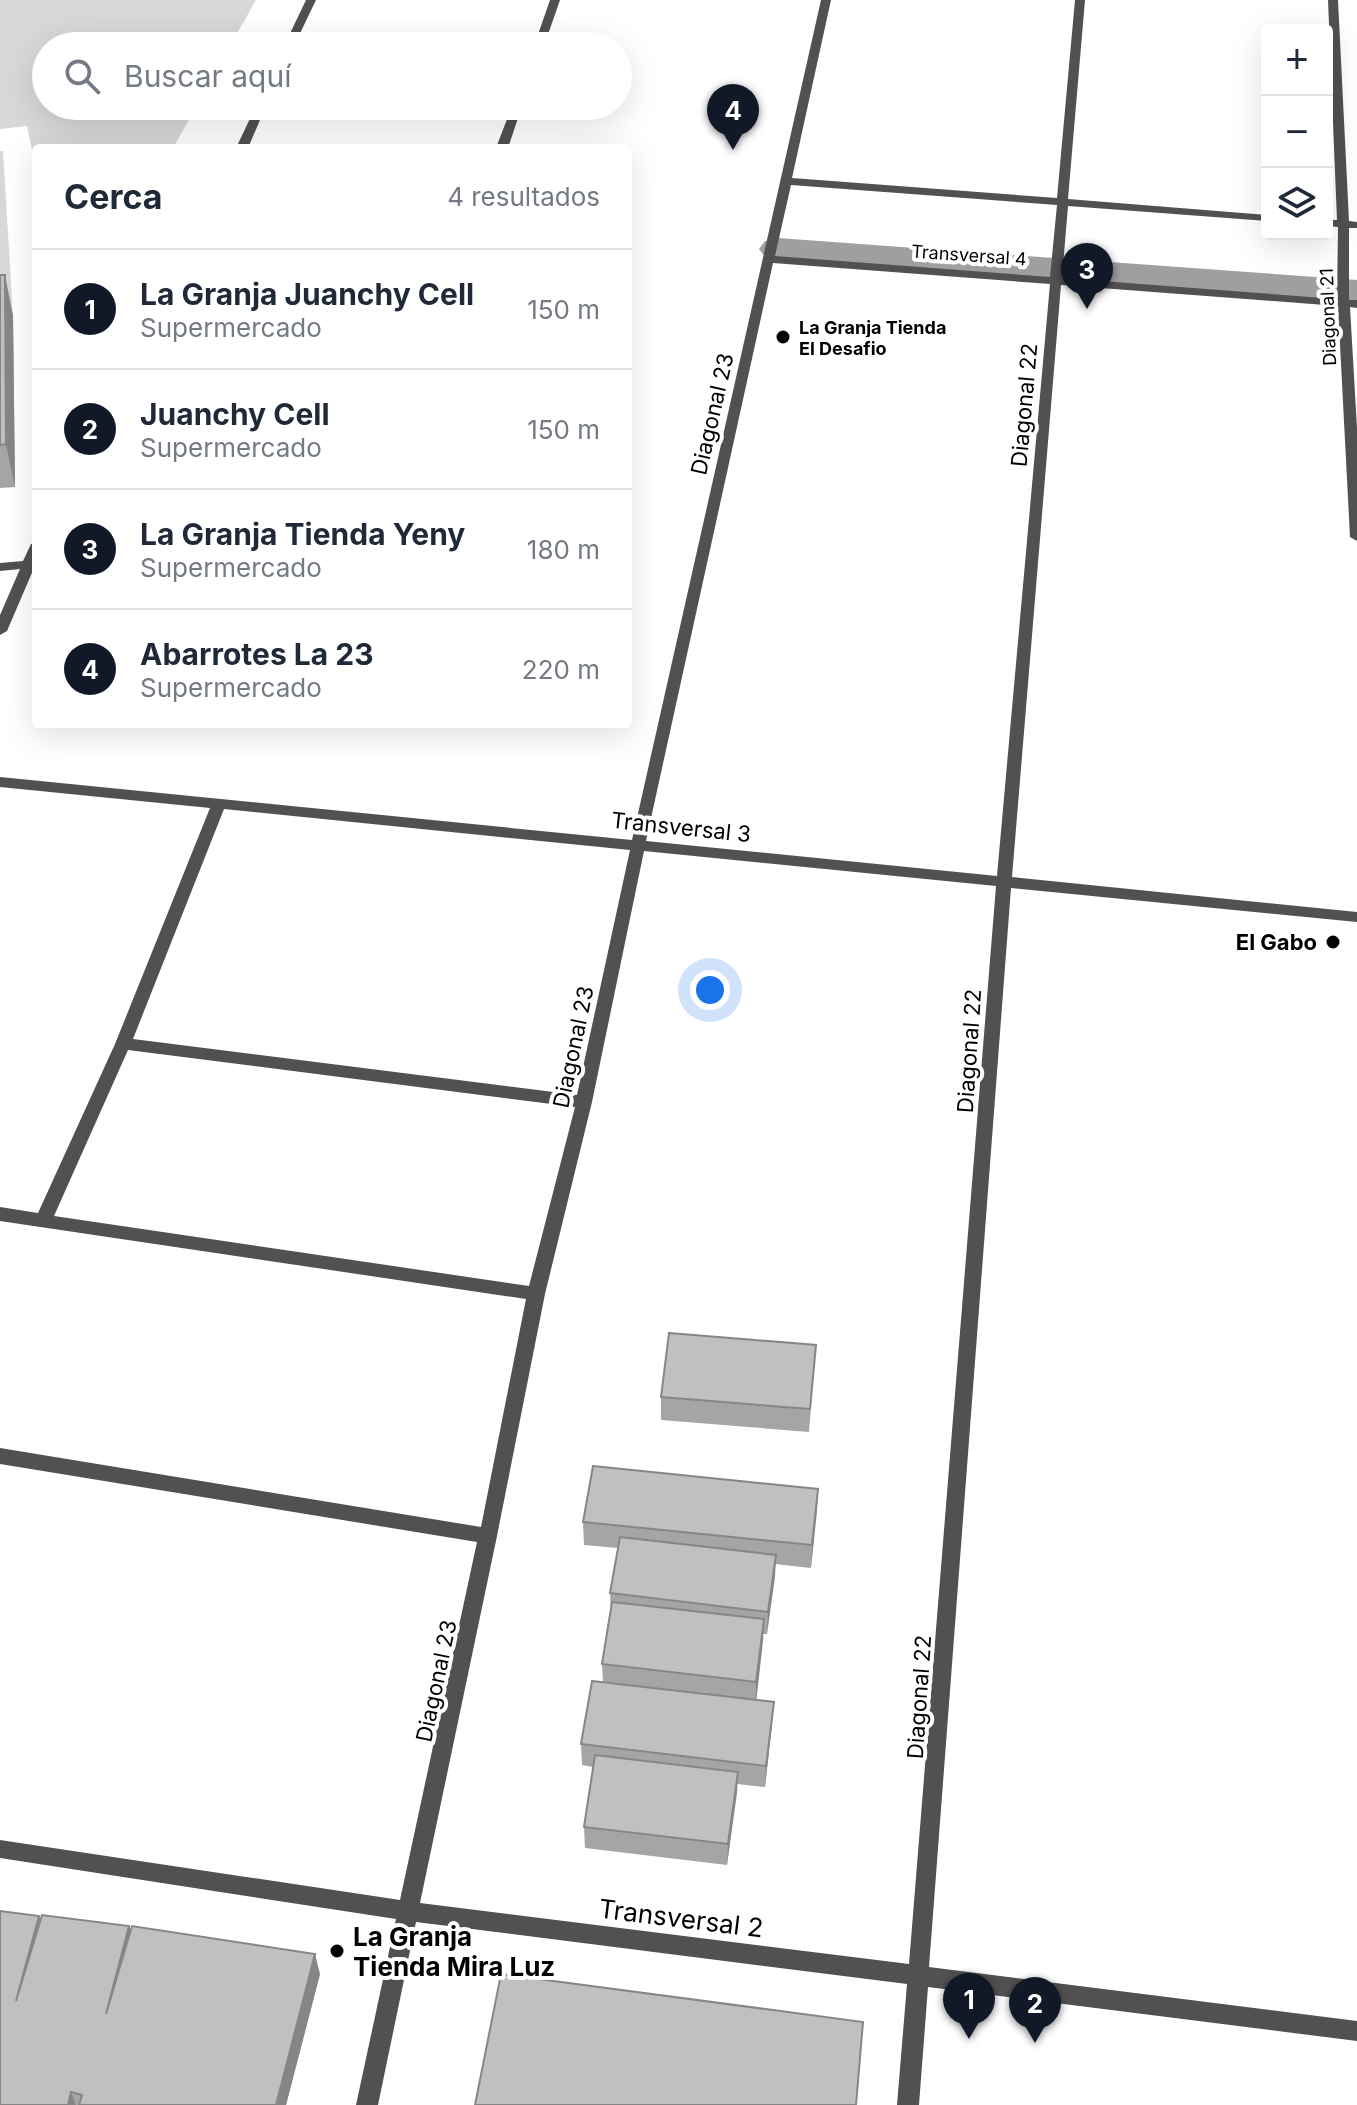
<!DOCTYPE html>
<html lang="es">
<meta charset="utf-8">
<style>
:root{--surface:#fff;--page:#f6f6f7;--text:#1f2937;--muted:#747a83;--line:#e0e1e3;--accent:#111827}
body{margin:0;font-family:Inter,sans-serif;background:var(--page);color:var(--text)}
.controls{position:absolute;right:24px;top:24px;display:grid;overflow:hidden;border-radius:8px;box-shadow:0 8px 32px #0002}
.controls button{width:72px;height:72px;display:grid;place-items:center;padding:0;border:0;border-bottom:2px solid var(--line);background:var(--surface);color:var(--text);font:40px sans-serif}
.you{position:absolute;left:710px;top:990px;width:28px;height:28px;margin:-20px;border:6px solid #fff;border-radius:50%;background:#1a73e8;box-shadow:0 0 0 12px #1a73e833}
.badge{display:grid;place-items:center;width:52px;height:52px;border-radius:50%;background:var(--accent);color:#fff;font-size:26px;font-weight:700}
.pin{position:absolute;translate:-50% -66px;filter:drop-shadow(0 2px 4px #0008)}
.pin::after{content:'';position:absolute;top:42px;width:28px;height:24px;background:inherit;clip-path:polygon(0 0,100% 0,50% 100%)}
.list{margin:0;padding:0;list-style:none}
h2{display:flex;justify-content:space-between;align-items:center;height:104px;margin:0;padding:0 32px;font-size:34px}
h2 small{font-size:26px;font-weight:400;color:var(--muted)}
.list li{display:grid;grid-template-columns:52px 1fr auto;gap:24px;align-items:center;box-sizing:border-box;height:120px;padding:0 32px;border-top:2px solid var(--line)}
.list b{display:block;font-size:30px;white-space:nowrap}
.list p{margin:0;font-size:26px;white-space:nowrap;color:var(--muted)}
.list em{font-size:26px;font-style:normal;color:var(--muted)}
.icon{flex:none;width:44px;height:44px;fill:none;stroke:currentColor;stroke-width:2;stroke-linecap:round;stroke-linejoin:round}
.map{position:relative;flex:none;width:1357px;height:2105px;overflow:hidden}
.search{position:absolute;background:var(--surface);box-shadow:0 8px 32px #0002;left:32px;top:32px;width:600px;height:88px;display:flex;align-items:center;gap:20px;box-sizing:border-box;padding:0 28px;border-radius:44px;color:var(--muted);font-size:30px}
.panel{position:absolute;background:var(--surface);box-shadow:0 8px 32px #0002;left:32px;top:144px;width:600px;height:584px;border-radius:8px}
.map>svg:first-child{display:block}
.green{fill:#d8d8d8}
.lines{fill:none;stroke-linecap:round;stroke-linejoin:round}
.canal{fill:#9f9f9f;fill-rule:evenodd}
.minor{fill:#515151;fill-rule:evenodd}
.wall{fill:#a5a5a5}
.shaded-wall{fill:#868686}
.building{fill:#c0c0c0;stroke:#868686;stroke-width:2}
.poi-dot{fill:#000;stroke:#fff;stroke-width:3}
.labels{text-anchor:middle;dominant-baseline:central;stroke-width:8;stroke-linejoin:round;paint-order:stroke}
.far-street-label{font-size:18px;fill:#000;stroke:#fff}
.far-poi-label{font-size:18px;font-weight:bold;fill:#000;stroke:#fff;text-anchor:start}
.street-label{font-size:22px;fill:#000;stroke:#fff}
.poi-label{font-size:22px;font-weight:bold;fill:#000;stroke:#fff;text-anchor:end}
.near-street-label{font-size:26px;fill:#000;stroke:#fff}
.near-poi-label{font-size:26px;font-weight:bold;fill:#000;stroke:#fff;text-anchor:start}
</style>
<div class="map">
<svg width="1357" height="2105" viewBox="0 0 1357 2105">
<rect width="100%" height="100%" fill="#fff"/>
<path class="green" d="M0 0H256L230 46H46V106H197L173 148H36V170L27 126 0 129Z
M0 151H3L13 316 0 317Z"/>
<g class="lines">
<path class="canal" d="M778 238 1357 280V304L765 257 759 249 765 241Z"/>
<path class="minor" d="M306 0H316L294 46H284Z
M550 0H560L544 46H534Z
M821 0H831L792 178 1057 198 1075 0H1085L1068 199 1267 215V221L1068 206 1062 278 1337 299 1338 227 1327 226V220H1337L1328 0H1338L1349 221 1357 222V228H1349V300H1357V308L1350 307 1357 428V541L1350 537 1338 306 1061 285 1012 877 1357 912V922L1011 888 929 1967 1357 2021V2041L928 1987 919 2105H897L907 1984 416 1922 378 2105H356L396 1919 0 1858V1840L400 1900 477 1542 0 1464V1448L481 1527 526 1299 0 1221V1207L38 1213 115 1044 210 808 0 787V777L632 840ZM791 185 1057 205 1050 277 775 256ZM773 263 1050 284 997 876 646 841ZM224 809 630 850 577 1095 133 1039ZM644 851 996 886 909 1964 420 1903 497 1536 545 1294 592 1102ZM128 1050 575 1107 529 1286 54 1216Z
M256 106H266L248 148H236Z
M512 106H522L508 148H496Z
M36 543V568H34L7 631 0 635V615L20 569 0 571V563L23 561 31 544Z"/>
</g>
<path class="wall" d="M0 275 13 316 15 487 0 488Z
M816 1345 809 1432 661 1420V1397Z
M818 1489 811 1568 775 1564 767 1634H763L756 1700 772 1724 765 1787 737 1784 727 1865 585 1848 584 1827 593 1767 582 1765 581 1744 603 1683 602 1664 611 1612 610 1593 618 1548 584 1545 583 1522Z
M41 1920 129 1926 131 1931 320 1974 286 2105H0Z"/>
<path class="shaded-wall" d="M5 275 13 316 15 487 6 444Z
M818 1489 817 1511 811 1568 812 1545Z
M776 1555 775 1577 767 1634 768 1612Z
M764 1619 763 1641 756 1703V1682Z
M774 1702 772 1724 765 1787 766 1766Z
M738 1772 737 1793 727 1865 728 1844Z
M39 1916 47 1936 16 2001Z
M129 1926 136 1946 106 2014Z
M315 1954 320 1974 286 2105H276Z
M71 2092 76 2105H68Z"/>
<path class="building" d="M0 275H5L6 444 0 445Z
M669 1333 816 1345 810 1409 661 1397Z
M593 1466 818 1489 812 1545 583 1522Z
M620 1537 776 1555 768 1612 610 1593Z
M612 1602 764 1619 756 1682 602 1664Z
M592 1681 774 1702 766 1766 581 1744Z
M595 1755 738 1772 728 1844 584 1827Z
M0 1911 39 1916 16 2001 42 1915 129 1926 106 2014 132 1926 315 1954 276 2105H79L82 2095 71 2092 68 2105H0Z
M501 1974 863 2022 856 2105H475Z"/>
<g class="poi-dot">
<circle cx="783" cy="337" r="8"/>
<circle cx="1333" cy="942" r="8"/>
<circle cx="337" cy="1951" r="8"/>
</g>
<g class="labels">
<g class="far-street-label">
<text transform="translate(969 255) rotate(4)">Transversal 4</text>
<text transform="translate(1328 317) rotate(-92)">Diagonal 21</text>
</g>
<g class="far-poi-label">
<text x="799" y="327">La Granja Tienda<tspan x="799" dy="21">El Desafio</tspan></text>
</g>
<g class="street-label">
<text transform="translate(1024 405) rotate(-85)">Diagonal 22</text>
<text transform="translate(712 414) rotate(-77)">Diagonal 23</text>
<text transform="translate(681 827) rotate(6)">Transversal 3</text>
<text transform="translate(573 1047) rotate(-78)">Diagonal 23</text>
<text transform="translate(969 1051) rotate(-86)">Diagonal 22</text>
<text transform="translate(436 1681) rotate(-78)">Diagonal 23</text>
<text transform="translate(919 1697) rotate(-86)">Diagonal 22</text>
</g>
<g class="poi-label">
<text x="1317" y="942">El Gabo</text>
</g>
<g class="near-street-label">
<text transform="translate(681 1918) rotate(7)">Transversal 2</text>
</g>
<g class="near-poi-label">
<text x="353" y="1936">La Granja<tspan x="353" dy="30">Tienda Mira Luz</tspan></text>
</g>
</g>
</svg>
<div class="controls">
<button>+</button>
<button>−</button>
<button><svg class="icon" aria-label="layers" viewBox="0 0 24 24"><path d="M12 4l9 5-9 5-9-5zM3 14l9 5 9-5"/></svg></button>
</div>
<div class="you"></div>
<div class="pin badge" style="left:969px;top:2039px">1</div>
<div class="pin badge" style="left:1035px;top:2043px">2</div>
<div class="pin badge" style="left:1087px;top:309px">3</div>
<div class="pin badge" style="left:733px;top:150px">4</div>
<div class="search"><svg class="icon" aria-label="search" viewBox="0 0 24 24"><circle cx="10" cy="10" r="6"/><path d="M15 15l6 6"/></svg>Buscar aquí</div>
<section class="panel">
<h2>Cerca<small>4 resultados</small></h2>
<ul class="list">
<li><span class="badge">1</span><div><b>La Granja Juanchy Cell</b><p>Supermercado</p></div><em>150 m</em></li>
<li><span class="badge">2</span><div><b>Juanchy Cell</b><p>Supermercado</p></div><em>150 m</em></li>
<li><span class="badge">3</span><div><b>La Granja Tienda Yeny</b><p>Supermercado</p></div><em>180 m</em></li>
<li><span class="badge">4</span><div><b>Abarrotes La 23</b><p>Supermercado</p></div><em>220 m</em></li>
</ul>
</section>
</div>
